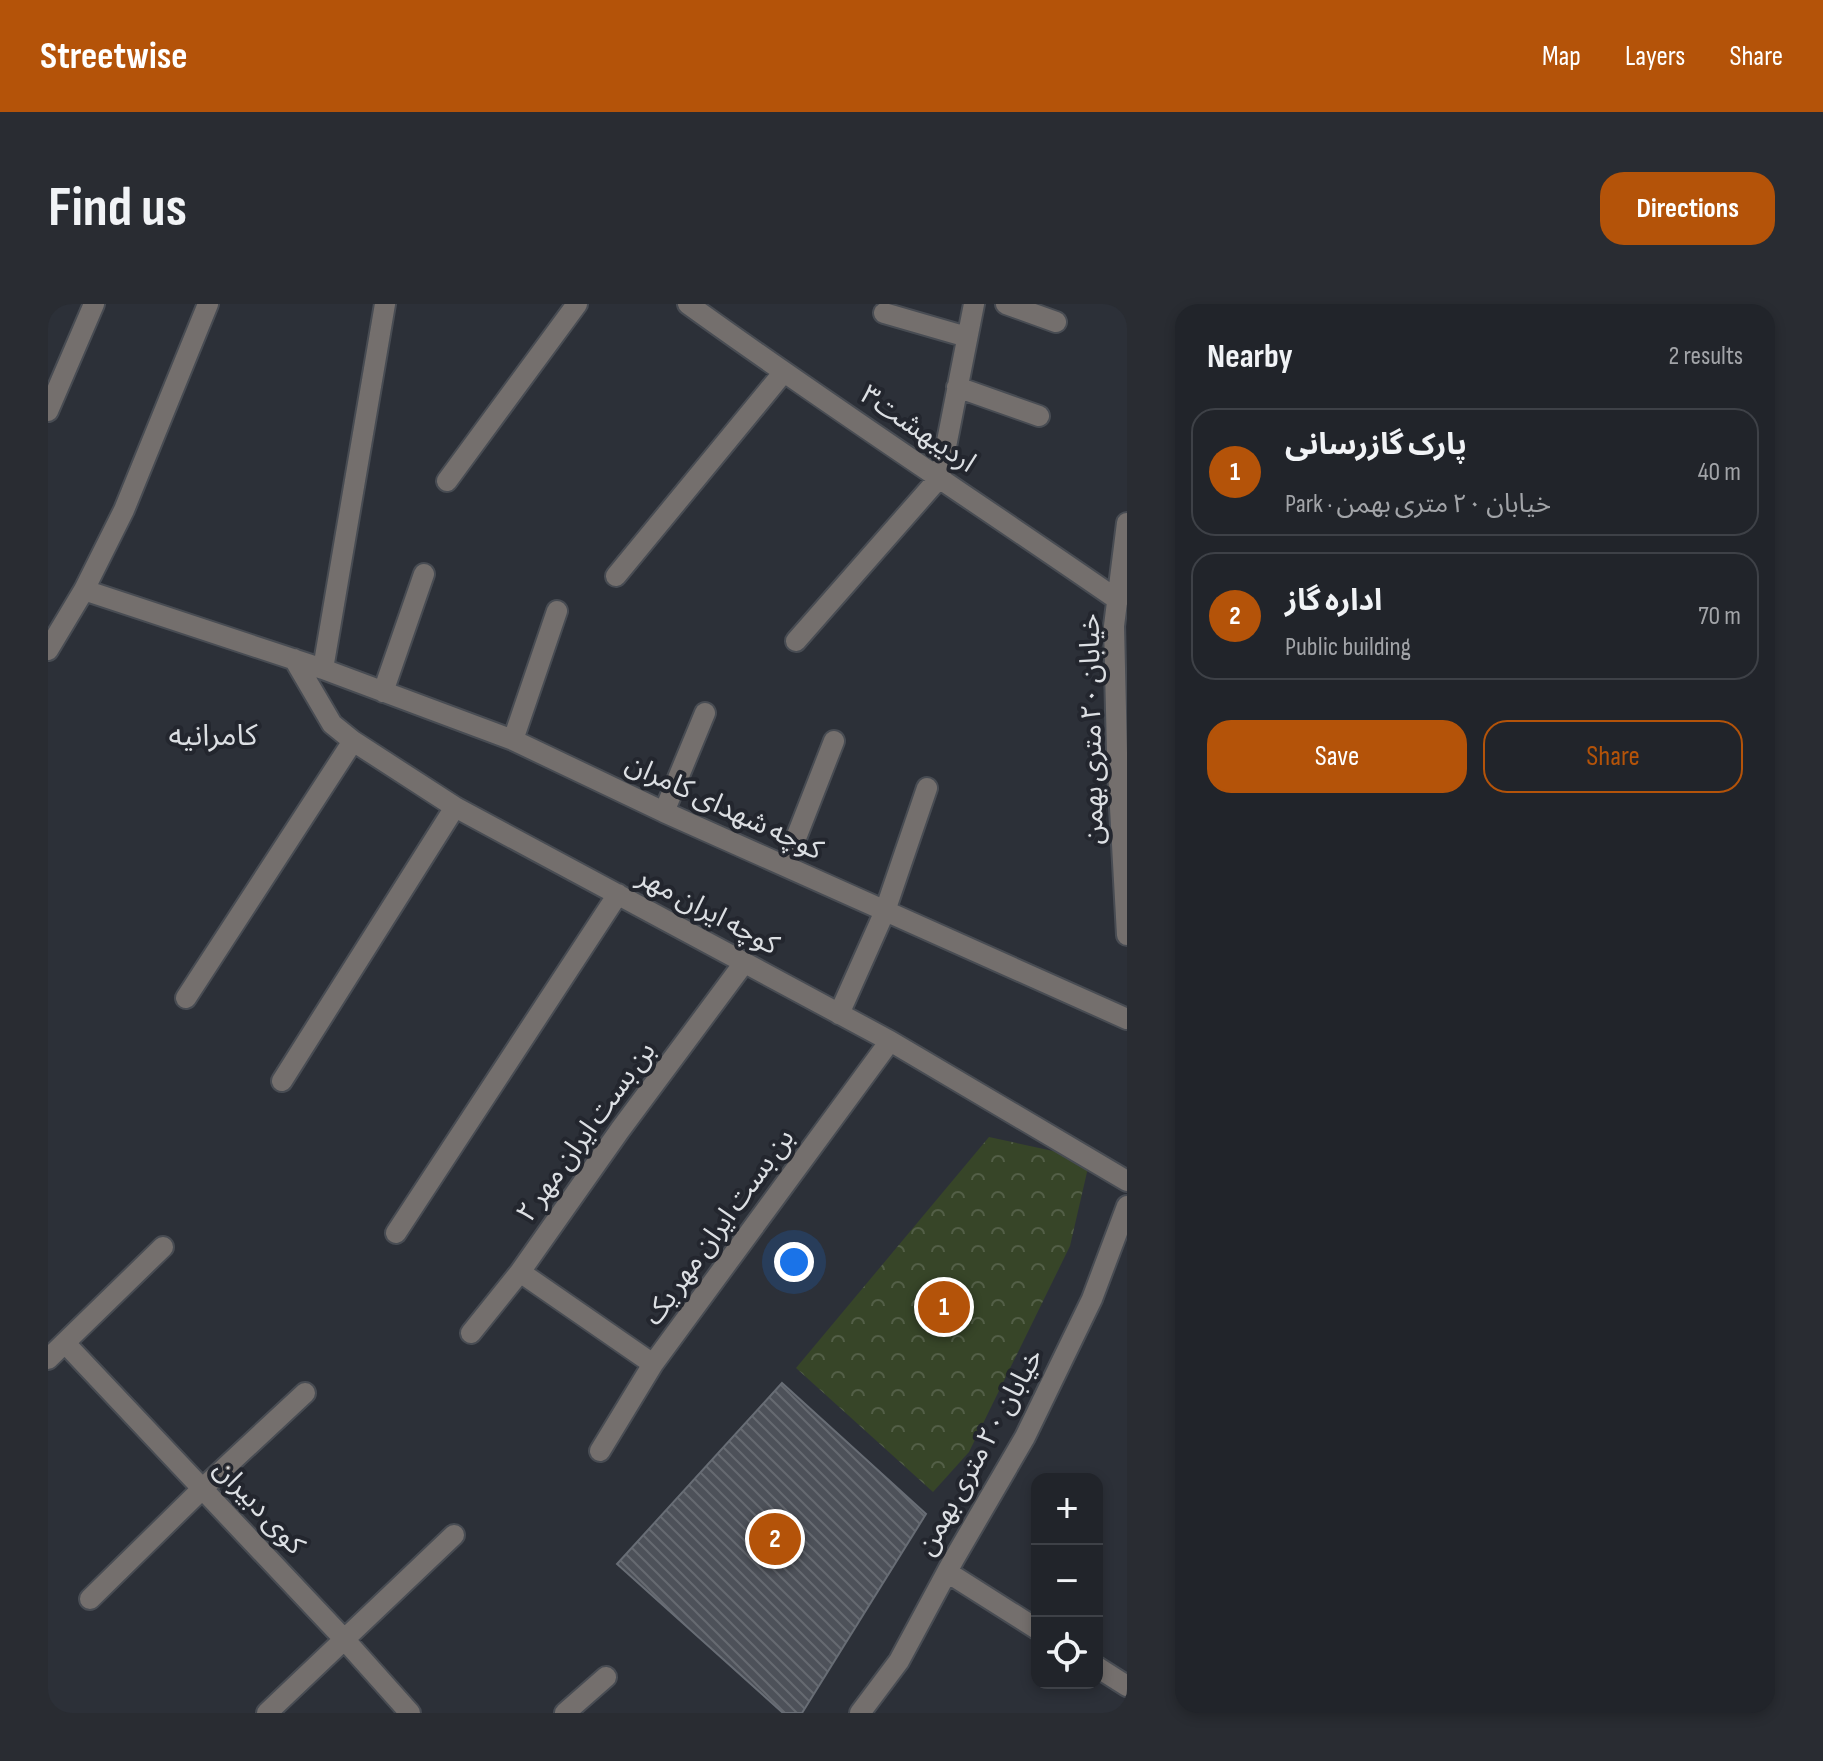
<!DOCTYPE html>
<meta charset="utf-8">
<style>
:root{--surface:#21242a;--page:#292c32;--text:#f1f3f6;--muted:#a2a4a8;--line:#3e4147;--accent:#b45309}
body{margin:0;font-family:"Sofia Sans Condensed","Noto Sans Arabic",sans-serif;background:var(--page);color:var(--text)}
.controls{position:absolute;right:24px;bottom:24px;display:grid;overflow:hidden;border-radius:16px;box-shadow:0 4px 12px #0003}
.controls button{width:72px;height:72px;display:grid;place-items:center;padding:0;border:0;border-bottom:2px solid var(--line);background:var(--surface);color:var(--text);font:40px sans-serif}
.you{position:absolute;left:746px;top:958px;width:28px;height:28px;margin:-20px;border:6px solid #fff;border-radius:50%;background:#1a73e8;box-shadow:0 0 0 12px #1a73e833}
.badge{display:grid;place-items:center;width:52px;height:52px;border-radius:50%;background:var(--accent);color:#fff;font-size:26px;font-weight:700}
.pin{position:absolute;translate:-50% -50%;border:4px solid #fff;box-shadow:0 2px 8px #0006}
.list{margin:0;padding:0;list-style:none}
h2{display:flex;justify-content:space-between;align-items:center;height:104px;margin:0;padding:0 32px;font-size:34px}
h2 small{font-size:26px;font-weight:400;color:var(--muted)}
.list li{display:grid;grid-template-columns:52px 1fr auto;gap:24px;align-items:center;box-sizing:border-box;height:128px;margin:0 16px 16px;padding:0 16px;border:2px solid var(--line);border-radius:24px}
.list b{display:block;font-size:30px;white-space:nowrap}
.list p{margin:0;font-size:26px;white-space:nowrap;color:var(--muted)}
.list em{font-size:26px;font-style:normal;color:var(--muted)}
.actions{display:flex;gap:16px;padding:24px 32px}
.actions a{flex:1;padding:18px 0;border:2px solid var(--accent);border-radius:24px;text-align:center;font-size:28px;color:var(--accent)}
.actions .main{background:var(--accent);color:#fff}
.icon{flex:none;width:44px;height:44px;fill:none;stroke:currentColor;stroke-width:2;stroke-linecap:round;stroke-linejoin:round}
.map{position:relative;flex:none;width:1079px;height:1409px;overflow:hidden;border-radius:24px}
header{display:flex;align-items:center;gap:48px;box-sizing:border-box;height:112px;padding:0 40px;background:var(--accent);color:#fff}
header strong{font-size:38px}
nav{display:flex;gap:44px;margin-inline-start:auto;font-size:28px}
.intro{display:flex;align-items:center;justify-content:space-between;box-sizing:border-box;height:192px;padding:0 48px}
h1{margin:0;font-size:56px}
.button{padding:20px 36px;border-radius:24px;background:var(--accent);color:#fff;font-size:28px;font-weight:700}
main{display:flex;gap:48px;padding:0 48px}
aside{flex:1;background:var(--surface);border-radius:24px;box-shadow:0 4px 12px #0003}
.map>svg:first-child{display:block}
.park{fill:url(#park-crowns)}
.building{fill:url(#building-back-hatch);stroke:#686d75;stroke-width:2}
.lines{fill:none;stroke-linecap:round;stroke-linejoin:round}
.minor-casing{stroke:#484c53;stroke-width:24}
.minor{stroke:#746f6d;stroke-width:20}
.labels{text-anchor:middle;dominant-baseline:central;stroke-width:8;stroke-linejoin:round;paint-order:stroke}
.street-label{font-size:28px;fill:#dcdfe3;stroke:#23262e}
.neighbourhood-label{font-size:30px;fill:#dcdfe3;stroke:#23262e}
</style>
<header>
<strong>Streetwise</strong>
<nav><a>Map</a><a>Layers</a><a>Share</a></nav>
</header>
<div class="intro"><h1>Find us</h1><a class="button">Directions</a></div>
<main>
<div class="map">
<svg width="1079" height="1409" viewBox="0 0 1079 1409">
<defs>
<pattern id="park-crowns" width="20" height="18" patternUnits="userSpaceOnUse" patternTransform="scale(2)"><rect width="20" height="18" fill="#374528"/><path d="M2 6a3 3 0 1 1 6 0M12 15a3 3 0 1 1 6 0" fill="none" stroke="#535f47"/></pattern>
<pattern id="building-back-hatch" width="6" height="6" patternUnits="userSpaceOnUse" patternTransform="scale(2)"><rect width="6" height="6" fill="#4d5159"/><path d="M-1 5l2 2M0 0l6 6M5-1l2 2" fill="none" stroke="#666a71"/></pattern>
</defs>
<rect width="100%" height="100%" fill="#2c3038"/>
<path class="park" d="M941 833 1042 855 1022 942 921 1148 885 1188 748 1064Z"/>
<path class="building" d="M734 1079 878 1210 754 1409H735L569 1260Z"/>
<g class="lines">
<g class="minor-casing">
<path id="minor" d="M640 0C781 102 927 197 1070 296
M958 0 1008 18
M836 9 919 33
M909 83 991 112
M0 107 46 0
M399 177 529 0
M1079 219 1066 322 1069 449 1079 631
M568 272 735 69
M36 286 275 365 465 436 616 508 1079 715
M748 337 892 173 926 0
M0 346 36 286 76 206 160 0
M246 355 284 420 305 437 407 503 842 737 1079 877
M275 365 337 0
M335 388 376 270
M465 436 509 307
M616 508 657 409
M737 562 786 437
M138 694 305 437
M791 710 837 607 879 484
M234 777 407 503
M348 929 570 590
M472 968 605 1060
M423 1029 472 968 572 826 696 659
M17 1039 296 1335 362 1409
M0 1055 115 943
M552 1147 605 1060 842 737
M899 1268 989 1325
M42 1295 155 1184 257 1089
M1049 1363 1079 1382
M219 1409 406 1231
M517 1409 558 1373
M812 1409 851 1357 906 1255 977 1133 1044 995 1079 902"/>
</g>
<use href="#minor" class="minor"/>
</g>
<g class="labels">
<g class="street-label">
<text transform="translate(870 125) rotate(34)">اردیبهشت۳</text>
<text transform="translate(1044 425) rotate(-91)">خیابان ۲۰ متری بهمن</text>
<text transform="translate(676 503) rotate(25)">کوچه شهدای کامران</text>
<text transform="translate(660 607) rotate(28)">کوچه ایران مهر</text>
<text transform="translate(538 828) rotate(-54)">۲ بن بست ایران مهر</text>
<text transform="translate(671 923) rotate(-54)">بن بست ایران مهر یک</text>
<text transform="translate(932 1148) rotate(-61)">خیابان ۲۰ متری بهمن</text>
<text transform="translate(211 1203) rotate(47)">کوی دبیران</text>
</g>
<g class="neighbourhood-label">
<text x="165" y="432">کامرانیه</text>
</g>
</g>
</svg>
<div class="controls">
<button>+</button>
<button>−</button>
<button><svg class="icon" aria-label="locate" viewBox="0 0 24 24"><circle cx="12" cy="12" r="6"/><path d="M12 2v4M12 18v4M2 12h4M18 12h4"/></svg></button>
</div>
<div class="you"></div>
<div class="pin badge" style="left:896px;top:1003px">1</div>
<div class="pin badge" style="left:727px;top:1235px">2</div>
</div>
<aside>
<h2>Nearby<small>2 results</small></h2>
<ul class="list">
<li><span class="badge">1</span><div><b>پارک گازرسانی</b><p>Park · خیابان ۲۰ متری بهمن</p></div><em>40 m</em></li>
<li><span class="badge">2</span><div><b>اداره گاز</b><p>Public building</p></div><em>70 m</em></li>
</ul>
<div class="actions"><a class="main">Save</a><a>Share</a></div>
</aside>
</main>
